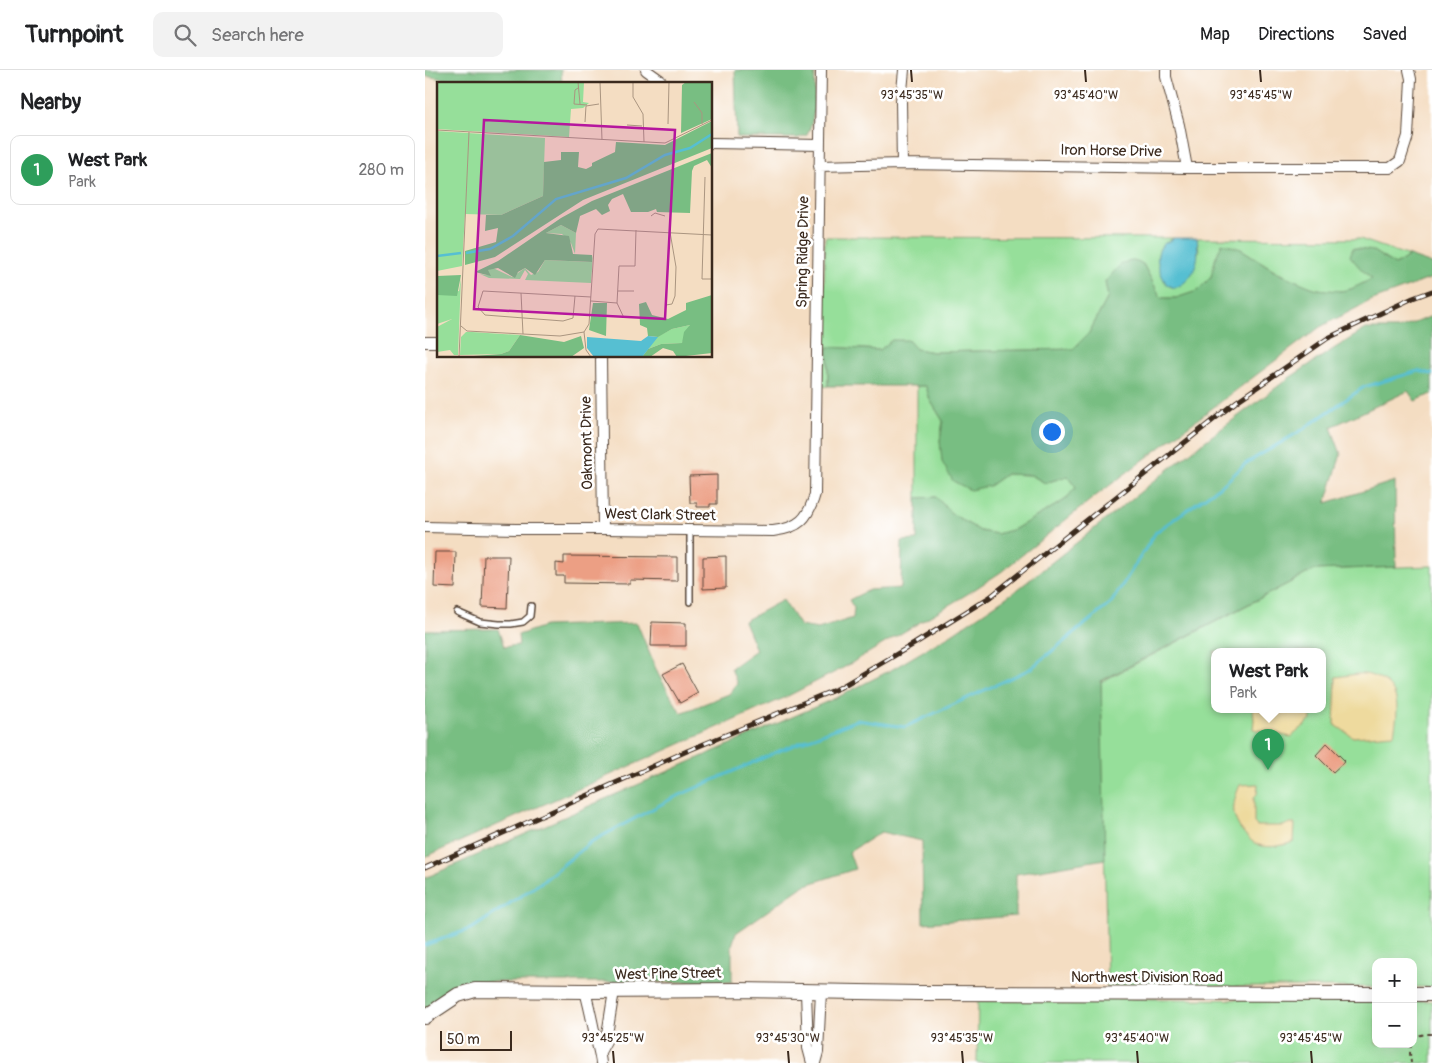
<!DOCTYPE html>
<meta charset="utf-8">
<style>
:root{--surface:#fff;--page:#f2f2f2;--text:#202124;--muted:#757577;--line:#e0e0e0;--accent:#2563eb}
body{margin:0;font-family:Pangolin,sans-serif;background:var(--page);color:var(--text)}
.controls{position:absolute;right:15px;bottom:15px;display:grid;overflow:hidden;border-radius:10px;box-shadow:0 5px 20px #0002}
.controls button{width:45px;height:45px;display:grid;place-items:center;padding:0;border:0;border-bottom:1px solid var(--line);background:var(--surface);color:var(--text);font:25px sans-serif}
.scale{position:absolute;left:15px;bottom:12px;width:72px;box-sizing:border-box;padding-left:5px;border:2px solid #3b2a1e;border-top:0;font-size:14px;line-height:18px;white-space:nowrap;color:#3b2a1e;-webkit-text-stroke:4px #fff;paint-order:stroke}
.you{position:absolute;left:626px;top:361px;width:18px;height:18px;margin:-12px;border:4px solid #fff;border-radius:50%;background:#1a73e8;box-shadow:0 0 0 8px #1a73e833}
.badge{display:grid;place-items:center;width:32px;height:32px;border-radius:50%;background:var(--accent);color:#fff;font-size:16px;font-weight:700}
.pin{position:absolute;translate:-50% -41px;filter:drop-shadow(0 1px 2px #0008)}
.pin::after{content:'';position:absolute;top:26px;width:18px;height:15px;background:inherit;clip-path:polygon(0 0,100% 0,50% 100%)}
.popup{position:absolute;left:786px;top:578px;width:115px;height:65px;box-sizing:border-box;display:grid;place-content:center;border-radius:10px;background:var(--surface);filter:drop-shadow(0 1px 4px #0005);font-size:16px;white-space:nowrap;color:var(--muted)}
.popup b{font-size:19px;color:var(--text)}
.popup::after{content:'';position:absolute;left:50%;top:100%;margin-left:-10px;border:10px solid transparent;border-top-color:var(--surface)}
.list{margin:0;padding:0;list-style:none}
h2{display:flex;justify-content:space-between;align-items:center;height:65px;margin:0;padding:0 20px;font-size:21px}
h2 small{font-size:16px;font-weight:400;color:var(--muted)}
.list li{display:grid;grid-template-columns:32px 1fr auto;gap:15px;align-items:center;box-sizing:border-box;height:70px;margin:0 10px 10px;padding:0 10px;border:1px solid var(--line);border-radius:10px}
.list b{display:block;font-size:19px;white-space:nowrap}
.list p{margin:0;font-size:16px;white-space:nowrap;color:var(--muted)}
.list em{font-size:16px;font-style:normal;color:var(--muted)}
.icon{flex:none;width:28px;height:28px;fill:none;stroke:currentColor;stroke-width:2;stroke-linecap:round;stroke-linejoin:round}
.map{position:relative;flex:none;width:1007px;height:993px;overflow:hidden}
header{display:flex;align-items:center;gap:30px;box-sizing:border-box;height:70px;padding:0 25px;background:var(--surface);border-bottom:1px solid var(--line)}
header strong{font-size:24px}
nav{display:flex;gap:28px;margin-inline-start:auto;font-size:18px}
.search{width:350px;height:45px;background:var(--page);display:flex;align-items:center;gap:12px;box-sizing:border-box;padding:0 18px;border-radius:10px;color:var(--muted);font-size:19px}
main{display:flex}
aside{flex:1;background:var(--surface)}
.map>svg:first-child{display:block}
.green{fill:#96df9a;stroke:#68845c;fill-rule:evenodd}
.forest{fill:#78be82;stroke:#5a7450}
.sand{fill:#eeda9e;stroke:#94825e}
.water{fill:#56bfd2;stroke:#487478}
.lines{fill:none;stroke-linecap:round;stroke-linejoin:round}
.stream{stroke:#56bfd2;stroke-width:3}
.building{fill:#ec9f84}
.lane-casing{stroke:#574537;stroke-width:8}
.street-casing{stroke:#574537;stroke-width:12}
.secondary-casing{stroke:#574537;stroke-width:16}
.path{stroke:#574537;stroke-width:2;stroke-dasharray:4 4;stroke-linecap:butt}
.lane{stroke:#fff;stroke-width:5}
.street{stroke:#fff;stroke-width:10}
.secondary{stroke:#fff;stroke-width:14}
.rail-casing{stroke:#3b2a1e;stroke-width:5}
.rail{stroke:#fff;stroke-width:3;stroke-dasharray:9;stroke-linecap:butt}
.ticks{fill:none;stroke:#3b2a1e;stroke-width:2}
.labels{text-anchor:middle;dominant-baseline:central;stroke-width:5;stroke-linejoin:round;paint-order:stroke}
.street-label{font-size:15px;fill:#3b2a1e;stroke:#fff}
.inset-river{fill:none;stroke:#56bfd2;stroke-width:2.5}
.inset-road{fill:none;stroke:#aa9580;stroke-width:1}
.view{fill:#b5179e;fill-opacity:0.15;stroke:#b5179e;stroke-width:2.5}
.inset-edge{fill:none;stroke:#3b2a1e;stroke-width:2.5}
.ticks-label{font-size:12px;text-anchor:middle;fill:#3b2a1e;stroke:#fff;stroke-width:5;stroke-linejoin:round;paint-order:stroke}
</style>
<header>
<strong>Turnpoint</strong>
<div class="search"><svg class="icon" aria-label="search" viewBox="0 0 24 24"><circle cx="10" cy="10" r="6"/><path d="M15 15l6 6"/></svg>Search here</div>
<nav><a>Map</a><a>Directions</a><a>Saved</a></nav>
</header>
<main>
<aside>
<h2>Nearby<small></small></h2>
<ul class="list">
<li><span class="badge" style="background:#2e9e5b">1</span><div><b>West Park</b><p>Park</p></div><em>280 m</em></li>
</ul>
</aside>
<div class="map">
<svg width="1007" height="993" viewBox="0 0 1007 993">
<rect width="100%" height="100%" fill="#fff"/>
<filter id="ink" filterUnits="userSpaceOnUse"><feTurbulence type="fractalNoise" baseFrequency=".02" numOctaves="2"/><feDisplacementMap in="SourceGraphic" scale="10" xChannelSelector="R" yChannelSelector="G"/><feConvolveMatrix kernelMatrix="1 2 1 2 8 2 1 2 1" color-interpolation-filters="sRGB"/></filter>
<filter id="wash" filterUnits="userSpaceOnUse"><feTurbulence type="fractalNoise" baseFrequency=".0096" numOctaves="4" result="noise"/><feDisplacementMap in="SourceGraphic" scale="20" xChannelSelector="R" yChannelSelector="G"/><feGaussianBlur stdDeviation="1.12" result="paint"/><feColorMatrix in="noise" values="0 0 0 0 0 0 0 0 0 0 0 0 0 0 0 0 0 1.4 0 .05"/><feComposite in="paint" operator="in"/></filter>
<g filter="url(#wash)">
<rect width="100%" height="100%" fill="#f4ddc2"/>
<path class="green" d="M400 167 749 168C745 170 741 172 738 175 727 185 736 205 742 215L750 218 774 181 772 168 935 169 984 186 970 195 948 181 935 198 947 209C940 212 933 217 926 219 890 230 845 197 816 179L791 187 786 207 772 221 751 228H736L718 194 680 211 683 227 664 263 648 279 508 282 491 279 467 270 455 280 403 277V316L397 317Z
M492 316H501L505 330 518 351 515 371 564 416 581 404 606 405 620 413 643 406 652 417 640 430 590 459 572 464 555 461 526 443 511 427 492 428Z
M1007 496V917H988V892H951V917H682L676 612 889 500ZM789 581H897V639H789Z
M553 927 951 931V974H988V931H1007V993H552Z"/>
<path class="forest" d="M0 0H136L137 14H50L0 6Z
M310 0H390C389 21 392 46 382 65L373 68H312Z
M797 173 816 179 855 204 891 219 916 221 926 219 947 209 935 198 925 186 928 178 948 181 970 195 984 186 1007 194V208L945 231 895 257 668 428 576 502 544 523 418 598 359 628 0 787V560L73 559 79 577 94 575 93 565 120 556 212 553 233 604 256 643 304 624 312 614 306 598 331 580 319 551 358 530 375 556 393 559 428 548 429 538 424 530 444 520 476 518 477 471 492 470V428L511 427 526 443 555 461 572 464 590 459 640 430 651 417 643 406 620 413 606 405 581 404 564 416 545 420 528 411 517 392 515 371 518 351 505 330 501 316H403V277L455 280 467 270H483L491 279 508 282 648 279 664 263 683 227 680 212 695 195 705 190 718 194 736 228H751L772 221 786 207 791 187Z
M1007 246V324L990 331 983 321 906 357 916 384 901 433 970 411 971 497 889 500 676 611 680 789 591 804V846L498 853 497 771 456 762 424 782 430 799 378 816 311 863 307 875V912H48L33 917 0 939V808L415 626 466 600 527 564 592 520 772 377 864 308 910 278 941 259H973Z"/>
<path class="sand" d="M932 604C942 603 949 606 958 611 977 622 972 646 969 664L928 667 909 654 911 607Z
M828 639H885L886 650 866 667 828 659 829 650Z
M833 714 832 724 829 727V753L832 756H859L862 754H870L869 772C859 775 845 779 834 775 828 773 823 768 819 763 805 747 807 733 815 715Z"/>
<path class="water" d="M749 168H772C775 189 771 209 750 218L742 215C736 205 728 189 736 177 738 173 745 171 749 168Z"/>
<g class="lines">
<path class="stream" d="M0 875 48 858 118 811 166 772 246 729 354 681 432 650 480 657 605 599 686 533 731 462 801 412 820 394 877 360 939 317 993 301 1007 304"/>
</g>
<g id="blocks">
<path class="building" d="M292 405V434H285V437H272V433H265L264 406Z
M10 482H31L30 518 9 517Z
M59 486H84L82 538 57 537Z
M139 486 252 487V511L205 510V514L139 513V506H131V493L139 494Z
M301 486V518L278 519V487Z
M227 552 261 553V576H226Z
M257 594 273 623 255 633 238 604Z
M902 673 920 691 908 702 891 685Z"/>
</g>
</g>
<g filter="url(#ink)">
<use href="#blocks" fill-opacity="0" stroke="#574537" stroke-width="1"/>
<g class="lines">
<g class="lane-casing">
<path id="lane" d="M265 532V460
M32 542 55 552 74 554H86L98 552 105 546 106 536"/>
</g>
<g class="street-casing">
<path id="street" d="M221 0 235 10 238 14
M741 0V7L754 55 762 98
M286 73 395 75
M477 94 476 31 479 0
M394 96 477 94 762 98H965L975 91 983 66 986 9 984 0
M0 272H14
M176 286 178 459
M0 457 92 459H178L348 461C374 458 383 449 390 424L396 0
M160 921C164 936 167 950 170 965 172 975 175 983 176 993
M381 922 383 978 387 993
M175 982 181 971 189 921
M390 993 393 982 396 922"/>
</g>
<g class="secondary-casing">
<path id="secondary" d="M988 924H1007
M0 947 33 925 50 920 160 921 313 920 493 923 951 924"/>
</g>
<path class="path" d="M988 970C994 964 999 964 1007 964
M986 974 985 983 986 993"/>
<use href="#lane" class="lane"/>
<use href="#street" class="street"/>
<use href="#secondary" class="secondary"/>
<g class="rail-casing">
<path id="rail" d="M0 798 262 681 414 618 489 574 565 527 812 331 903 268 988 228 1007 221"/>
</g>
<use href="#rail" class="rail"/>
</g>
</g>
<path class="ticks" d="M486 0 487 12M660 0 661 12M835 0 836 12M188 981 189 993M363 981 364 993M537 981 538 993M712 981 713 993M886 981 887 993"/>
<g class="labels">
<g class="street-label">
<text transform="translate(686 81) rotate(1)">Iron Horse Drive</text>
<text transform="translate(378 182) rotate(-89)">Spring Ridge Drive</text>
<text transform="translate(162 373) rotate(-91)">Oakmont Drive</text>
<text transform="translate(235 445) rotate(1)">West Clark Street</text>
<text transform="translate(243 904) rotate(-1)">West Pine Street</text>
<text x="722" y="907">Northwest Division Road</text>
</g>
</g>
<g transform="translate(12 12)">
<rect width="275" height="275" fill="#f4ddc2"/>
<path d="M0 0H147L146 20 152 21 146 26 134 27 132 55 0 47ZM0 49 108 56 106 114 64 133 28 132 25 184 0 189ZM124 143 139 151 138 172 134 161 125 152 109 151ZM156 173 154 201 88 198 91 192 88 188 83 197 52 196 43 192 50 193V188L56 186 75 195 88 186 94 193 101 190 108 178 154 180ZM24 196 21 273H17L13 268 0 270V245L15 237 0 242V213L22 209ZM253 243 245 261 224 262 211 267 218 256 235 247ZM29 250H35L83 253 72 269 64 272 23 273 24 255Z" fill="#96df9a"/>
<path d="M249 0H275V37L244 51 245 3ZM275 39V66L146 118 58 175 28 183V169L59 160 61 146 48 149 49 133H64L106 114 107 80 124 78V70H142L141 85 149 87 155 84V81L178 70 179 60 228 63ZM275 71V86L270 78 257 84 255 89 253 131 220 130 219 127 211 130H194L186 112 175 117 171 123 173 129 165 133 159 127 143 134 139 151 124 143 109 151 132 154 136 172 155 173V180L108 178 98 193 88 186 81 190 78 196 61 186 51 188 54 194 38 190 61 179 124 136 155 119ZM24 193 20 214 0 213V194ZM275 213V271L240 275 236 269 226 266 213 275H205L211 267 224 262 245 261 247 250 253 243 235 247 221 255 211 254 210 246 203 243 202 222 209 220 215 233 231 237 249 228V221ZM156 221H170L169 254 152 248ZM83 253 127 260 144 254 147 266 134 275H23L64 272 72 269Z" fill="#78be82"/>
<path d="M211 254 221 255 205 275H157L150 266V255L204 259Z" fill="#56bfd2"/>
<path class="inset-river" d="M29 171 53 167 76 154 119 117 189 96 228 73 253 66 275 52M0 174 24 171"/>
<path class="inset-road" d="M141 0 143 22M163 0 165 58M196 0V15L206 32 207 60M141 6 138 8 137 22 150 23M257 20 265 31V42M148 40 149 24 162 22M231 42 232 0M190 43 205 44M0 48 228 61 275 38M268 95 265 197H275M214 134 218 131 228 134M181 209H197M84 211 86 252M138 214 136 236 126 239 48 233 41 225 46 209 154 215M154 219 180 221 182 184H198L199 148M180 221 187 236M229 223 235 222 238 214 239 185 233 150M24 244 30 249 123 254 147 250M22 275 32 50M154 275 149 268 147 250 152 242 158 152 161 147 275 153"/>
<path class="view" d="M47 38 238 48 228 237 37 227Z"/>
<rect width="275" height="275" class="inset-edge"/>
</g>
<g class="ticks-label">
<text x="487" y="29">93°45'35"W</text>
<text x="661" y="29">93°45'40"W</text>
<text x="836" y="29">93°45'45"W</text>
<text x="188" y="972">93°45'25"W</text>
<text x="363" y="972">93°45'30"W</text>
<text x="537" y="972">93°45'35"W</text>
<text x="712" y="972">93°45'40"W</text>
<text x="886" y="972">93°45'45"W</text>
</g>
</svg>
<div class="controls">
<button>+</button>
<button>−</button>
</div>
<div class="scale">50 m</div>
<div class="you"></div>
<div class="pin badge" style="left:843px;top:700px;background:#2e9e5b">1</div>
<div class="popup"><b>West Park</b>Park</div>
</div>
</main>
